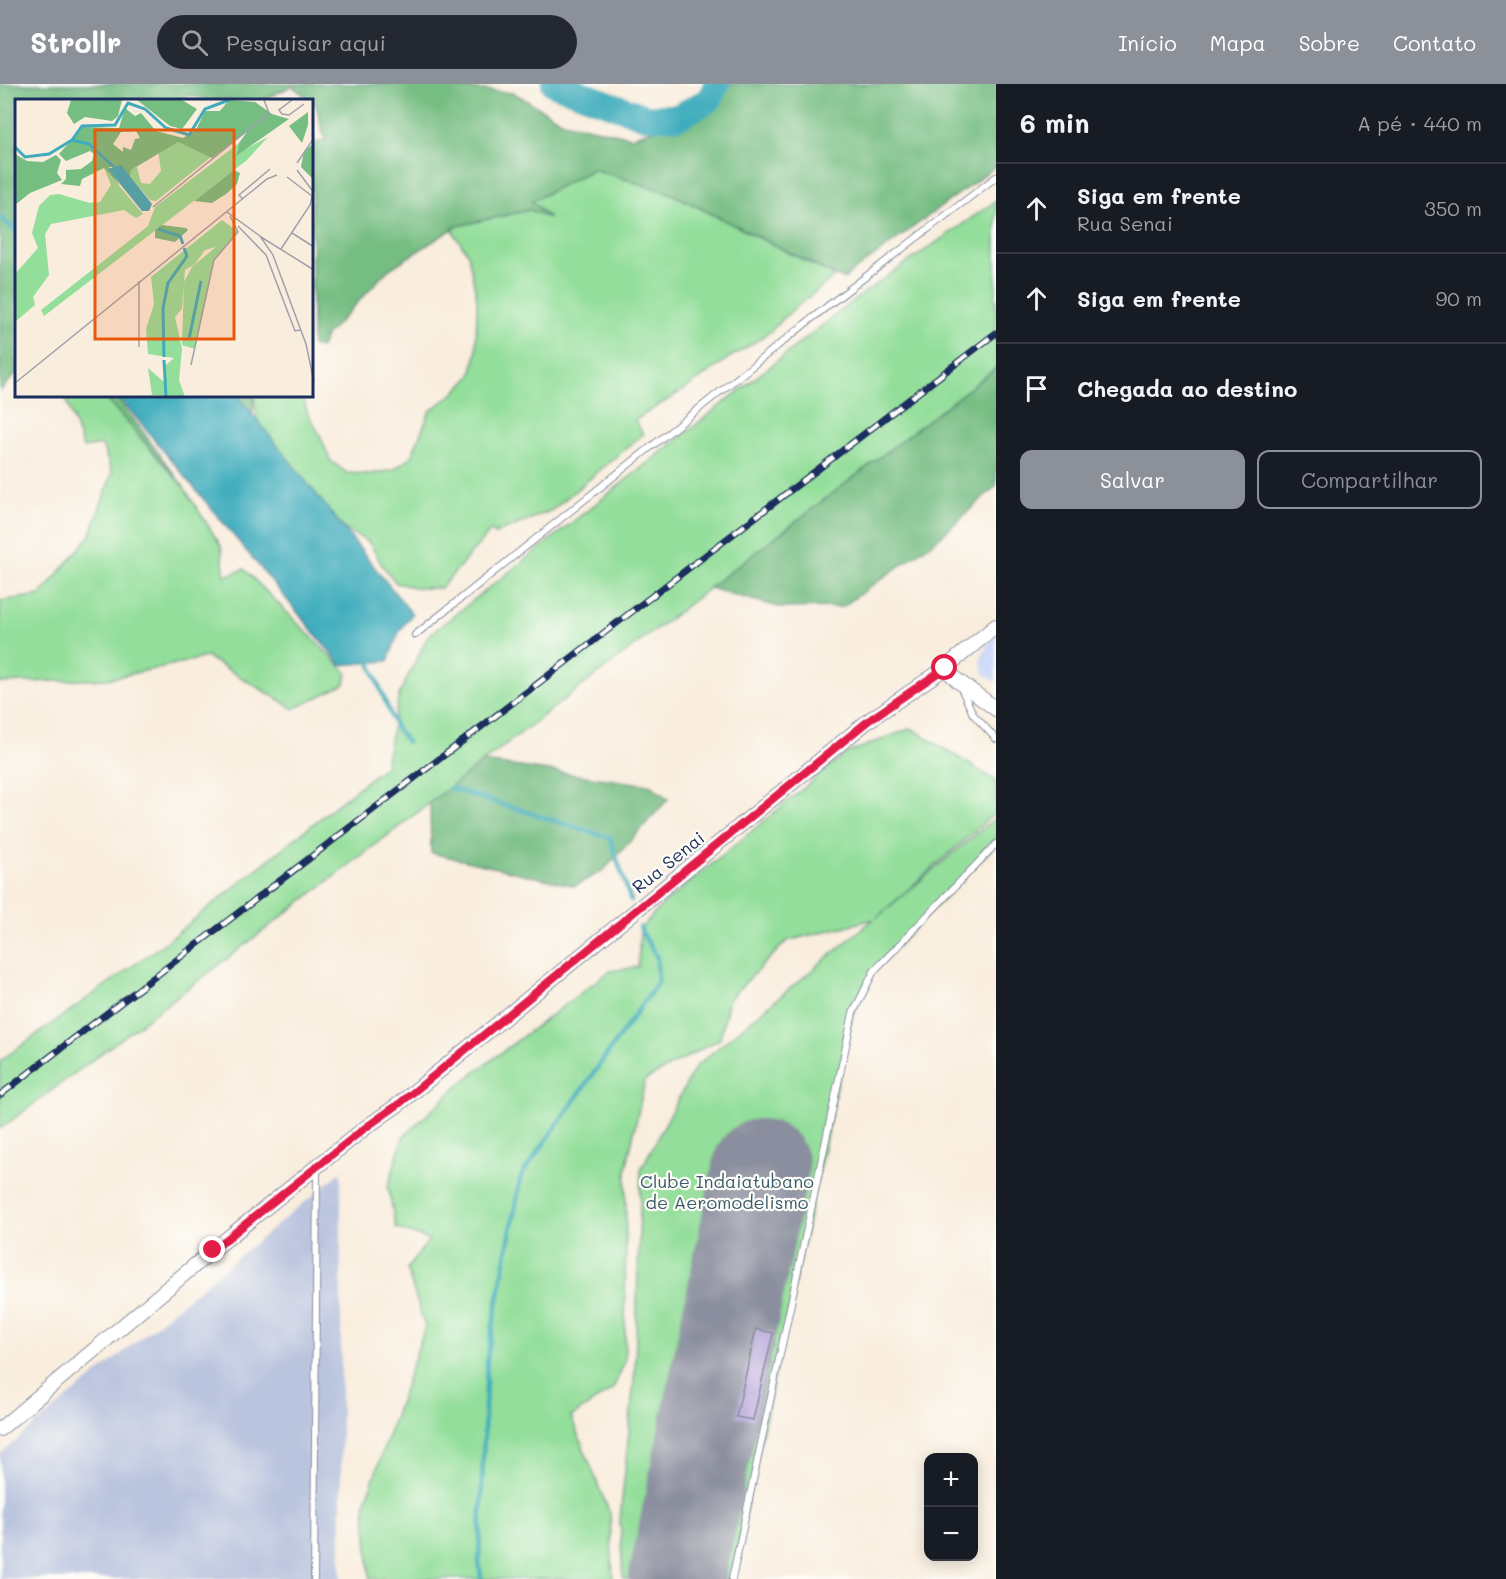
<!DOCTYPE html>
<html lang="pt">
<meta charset="utf-8">
<style>
:root{--surface:#171b24;--page:#242831;--text:#f1f3f6;--muted:#9ea1a6;--line:#363941;--accent:#8c9099}
body{margin:0;font-family:Mali,sans-serif;background:var(--page);color:var(--text)}
.controls{position:absolute;right:18px;bottom:18px;display:grid;overflow:hidden;border-radius:12px;box-shadow:0 3px 15px #0003}
.controls button{width:54px;height:54px;display:grid;place-items:center;padding:0;border:0;border-bottom:2px solid var(--line);background:var(--surface);color:var(--text);font:30px sans-serif}
.stop{position:absolute;width:18px;height:18px;margin:-14px;border:4px solid #e11d48;border-radius:50%;background:#fff}
.stop.end{background:#e11d48;border-color:#fff;box-shadow:0 2px 6px #0008}
.list{margin:0;padding:0;list-style:none}
h2{display:flex;justify-content:space-between;align-items:center;height:78px;margin:0;padding:0 24px;font-size:26px}
h2 small{font-size:20px;font-weight:400;color:var(--muted)}
.list li{display:grid;grid-template-columns:39px 1fr auto;gap:18px;align-items:center;box-sizing:border-box;height:90px;padding:0 24px;border-top:2px solid var(--line)}
.list b{display:block;font-size:22px;white-space:nowrap}
.list p{margin:0;font-size:20px;white-space:nowrap;color:var(--muted)}
.list em{font-size:20px;font-style:normal;color:var(--muted)}
.actions{display:flex;gap:12px;padding:18px 24px}
.actions a{flex:1;padding:14px 0;border:2px solid var(--accent);border-radius:12px;text-align:center;font-size:21px;color:var(--accent)}
.actions .main{background:var(--accent);color:#fff}
.icon{flex:none;width:33px;height:33px;fill:none;stroke:currentColor;stroke-width:2;stroke-linecap:round;stroke-linejoin:round}
.map{position:relative;flex:none;width:996px;height:1495px;overflow:hidden}
header{display:flex;align-items:center;gap:36px;box-sizing:border-box;height:84px;padding:0 30px;background:var(--accent);color:#fff}
header strong{font-size:28px}
nav{display:flex;gap:33px;margin-inline-start:auto;font-size:21px}
.search{width:420px;height:54px;background:var(--page);display:flex;align-items:center;gap:15px;box-sizing:border-box;padding:0 21px;border-radius:33px;color:var(--muted);font-size:22px}
main{display:flex}
aside{flex:1;background:var(--surface)}
.map>svg:first-child{display:block}
.built{fill:#d0daf9}
.industrial{fill:#bac4de}
.green{fill:#93de9a;stroke:#57867c;stroke-width:1.5}
.forest{fill:#76bd82;stroke:#487670;stroke-width:1.5}
.water{fill:#3eacbc;stroke:#2c6e8d;stroke-width:1.5}
.lines{fill:none;stroke-linecap:round;stroke-linejoin:round}
.stream{stroke:#3eacbc;stroke-width:4.5}
.river{stroke:#3eacbc;stroke-width:26}
.runway{stroke:#8a8e9e;stroke-width:96}
.building{fill:#af9cd7}
.service-casing{stroke:#8a8e9e;stroke-width:8}
.tertiary-casing{stroke:#8a8e9e;stroke-width:16}
.service{stroke:#fff;stroke-width:6}
.tertiary{stroke:#fff;stroke-width:14}
.rail-casing{stroke:#1b2f5e;stroke-width:7}
.rail{stroke:#fdfcf7;stroke-width:4.5;stroke-dasharray:14;stroke-linecap:butt}
.route{stroke:#e11d48;stroke-width:8}
.labels{text-anchor:middle;dominant-baseline:central;stroke-width:4.5;stroke-linejoin:round;paint-order:stroke}
.street-label{font-size:18px;fill:#1b2f5e;stroke:#fdfcf7}
.park-label{font-size:18px;fill:#395b6d;stroke:#fdfcf7}
.inset-river{fill:none;stroke:#3eacbc;stroke-width:3}
.inset-road{fill:none;stroke:#a0a1aa;stroke-width:1.5}
.view{fill:#e8590c;fill-opacity:0.15;stroke:#e8590c;stroke-width:3}
.inset-edge{fill:none;stroke:#1b2f5e;stroke-width:3}
</style>
<header>
<strong>Strollr</strong>
<div class="search"><svg class="icon" aria-label="search" viewBox="0 0 24 24"><circle cx="10" cy="10" r="6"/><path d="M15 15l6 6"/></svg>Pesquisar aqui</div>
<nav><a>Início</a><a>Mapa</a><a>Sobre</a><a>Contato</a></nav>
</header>
<main>
<div class="map">
<svg width="996" height="1495" viewBox="0 0 996 1495">
<rect width="100%" height="100%" fill="#fdfcf7"/>
<filter id="ink" filterUnits="userSpaceOnUse"><feTurbulence type="fractalNoise" baseFrequency=".0167" numOctaves="2"/><feDisplacementMap in="SourceGraphic" scale="12" xChannelSelector="R" yChannelSelector="G"/><feConvolveMatrix kernelMatrix="1 2 1 2 8 2 1 2 1" color-interpolation-filters="sRGB"/></filter>
<filter id="wash" filterUnits="userSpaceOnUse"><feTurbulence type="fractalNoise" baseFrequency=".008" numOctaves="4" result="noise"/><feDisplacementMap in="SourceGraphic" scale="24" xChannelSelector="R" yChannelSelector="G"/><feGaussianBlur stdDeviation="1.35" result="paint"/><feColorMatrix in="noise" values="0 0 0 0 0 0 0 0 0 0 0 0 0 0 0 0 0 1.4 0 .05"/><feComposite in="paint" operator="in"/></filter>
<g filter="url(#wash)">
<rect width="100%" height="100%" fill="#f9eddd"/>
<path class="built" d="M996 551V598L985 591 980 577 989 557Z"/>
<path class="industrial" d="M341 1088V1495H0V1370Z"/>
<path class="green" d="M593 85 672 110 835 192 789 229 771 247 752 260 730 273 693 300 635 336 643 350 552 426 495 450 491 446 441 504H418L396 499 382 481 369 458 342 444 258 338 254 312H302L308 330 321 353 330 376 347 389 370 390 393 386 411 373 430 327 453 310 471 292 476 269 477 215 468 170 455 151 453 145 457 142 530 126 547 132 532 117Z
M996 117V284L207 890 0 1045V977L166 858 385 682 399 611 428 552 862 210Z
M65 312H104L183 402 221 462 225 492 244 485 347 589 345 600 294 625 207 573 108 595 0 599V517L40 511 90 452 112 389 102 361 83 364Z
M911 644 996 697V728L876 834 996 733V760L874 887 853 929 731 1495H623L620 1436 635 1286 641 1085 696 982 874 835 787 857 729 915 720 955 645 996 626 1085 625 1277 613 1305 571 1333 610 1430 613 1495H370L365 1420 425 1243 407 1185 429 1156 396 1144 388 1103 403 1053 462 998 610 887 638 883 640 845 661 822 845 670Z"/>
<path class="forest" d="M0 0H439L440 2 514 9 563 38 632 53 671 40 720 0H996V82L843 195 672 110 593 85 532 117 549 134 530 126 457 142 388 186 325 253 321 264 312 262V59L325 57 316 21 312 16H310L292 2 263 16H209L187 11 186 16H16V290L0 307Z
M996 284V402L939 454 842 523 782 524 709 504Z
M104 312H116L183 402Z
M220 312H254L252 342Z
M483 678 650 701 668 715 604 786 575 802 431 769 430 718Z"/>
<path class="water" d="M118 312H238L412 530 399 548 388 577 341 581Z"/>
<g class="lines">
<path class="stream" d="M0 133 16 147
M368 574 395 642 407 658
M450 704 610 754 631 817
M481 1495 479 1477 487 1274 521 1092 658 898 657 873 642 849 640 843"/>
<path class="river" d="M554 0 646 33H678L709 16 717 0"/>
<path class="runway" d="M677 1493 761 1083"/>
</g>
<g id="blocks">
<path class="building" d="M756 1245 773 1249 753 1336 736 1333Z"/>
</g>
</g>
<g filter="url(#ink)">
<use href="#blocks" fill-opacity="0" stroke="#8a8e9e" stroke-width="1.5"/>
<g class="lines">
<g class="service-casing">
<path id="service" d="M415 551 830 220 996 93
M961 604 973 630 996 655
M314 1495 317 1084
M732 1495 853 929 874 887 996 760"/>
</g>
<g class="tertiary-casing">
<path id="tertiary" d="M945 584 958 597 996 625
M0 1345 213 1166 365 1044 399 1020 868 637 945 584 996 542"/>
</g>
<use href="#service" class="service"/>
<use href="#tertiary" class="tertiary"/>
<g class="rail-casing">
<path id="rail" d="M0 1011 996 249"/>
</g>
<use href="#rail" class="rail"/>
</g>
</g>
<g class="lines" filter="url(#ink)">
<path class="route" d="M213 1166 365 1044 399 1020 868 637 945 584"/>
</g>
<g class="labels">
<g class="street-label">
<text transform="translate(668 778) rotate(-39)">Rua Senai</text>
</g>
<g class="park-label">
<text x="727" y="1097">Clube Indaiatubano<tspan x="727" dy="21">de Aeromodelismo</tspan></text>
</g>
</g>
<g transform="translate(15 15)">
<rect width="298" height="298" fill="#f9eddd"/>
<path d="M253 38 232 61 29 217 26 211 133 127 140 108 224 44 221 55ZM163 43 196 58 141 102 135 101 116 79 115 71 122 68 126 84 135 85 146 72 143 51ZM89 69 128 115 121 119 109 111 36 125 30 135 34 176 18 198 20 206 0 223V175L23 149 17 134 24 107 35 96 44 95 75 104 85 103 96 86ZM207 121 223 133 199 161 180 250 167 246 169 183 177 168 201 148 190 151 180 165 170 171 167 210 160 218 167 250 164 281 170 298 137 296 133 269 149 283 150 267 159 259 133 255 131 230 139 205 136 178Z" fill="#93de9a"/>
<path d="M56 1H107L103 17 97 22 70 18 59 25 52 14ZM122 1H167L182 10 167 30 155 27ZM214 1 240 3 257 15 274 20 221 57 224 44 232 33 197 59 163 43 116 71 115 79 105 69 94 68 105 87 89 69 67 80 65 87 46 85 51 80V71L66 70 77 62 79 55 75 52 51 62 44 55 68 28 104 29 110 9 120 17 126 14 141 32 168 39 181 31 190 12H205ZM121 32 125 39 120 40 116 51 108 48V53L98 45 106 33ZM293 13V26L287 44 274 27ZM297 46 299 48 298 80 286 68 289 52ZM0 55 12 62 28 63 41 56 46 61 42 74 47 81 15 94 0 106ZM219 71 225 74 222 85 211 95 197 104 179 102ZM147 126 171 129 173 131 160 143 140 139V131Z" fill="#76bd82" fill-rule="evenodd"/>
<path d="M106 66 137 105 134 112H127L93 70Z" fill="#3eacbc"/>
<path class="inset-river" d="M57 41 74 45 99 68M0 48 10 58 34 55 57 41 67 27 100 26 113 4 130 10 151 29 174 36 190 10 214 1M143 130 165 137 168 145M174 240 186 182M149 258 148 209 153 184 172 157 169 149M149 261 151 298"/>
<path class="inset-road" d="M277 1 264 11 267 15 274 16 289 5M282 64 299 39M282 71 299 94M272 78 297 97M228 100 224 96 255 70M138 108 254 14 249 1M212 113 245 137 258 156 291 245 299 283M223 127 251 156 280 232 285 231M277 134 299 148M246 138 299 171M266 150 295 106 299 91M124 248V182M176 266 199 161 223 133 215 117M0 284 252 80 262 76"/>
<path class="view" d="M80 31H219V240H80Z"/>
<rect width="298" height="298" class="inset-edge"/>
</g>
</svg>
<div class="controls">
<button>+</button>
<button>−</button>
</div>
<div class="stop" style="left:945px;top:584px"></div>
<div class="stop end" style="left:213px;top:1166px"></div>
</div>
<aside>
<h2>6 min<small>A pé · 440 m</small></h2>
<ul class="list">
<li><svg class="icon" aria-label="ahead" viewBox="0 0 24 24"><path d="M12 20V5M6 11l6-6 6 6"/></svg><div><b>Siga em frente</b><p>Rua Senai</p></div><em>350 m</em></li>
<li><svg class="icon" aria-label="ahead" viewBox="0 0 24 24"><path d="M12 20V5M6 11l6-6 6 6"/></svg><div><b>Siga em frente</b></div><em>90 m</em></li>
<li><svg class="icon" aria-label="arrive" viewBox="0 0 24 24"><path d="M6 21V4h12l-3 4 3 4H6"/></svg><div><b>Chegada ao destino</b></div></li>
</ul>
<div class="actions"><a class="main">Salvar</a><a>Compartilhar</a></div>
</aside>
</main>
